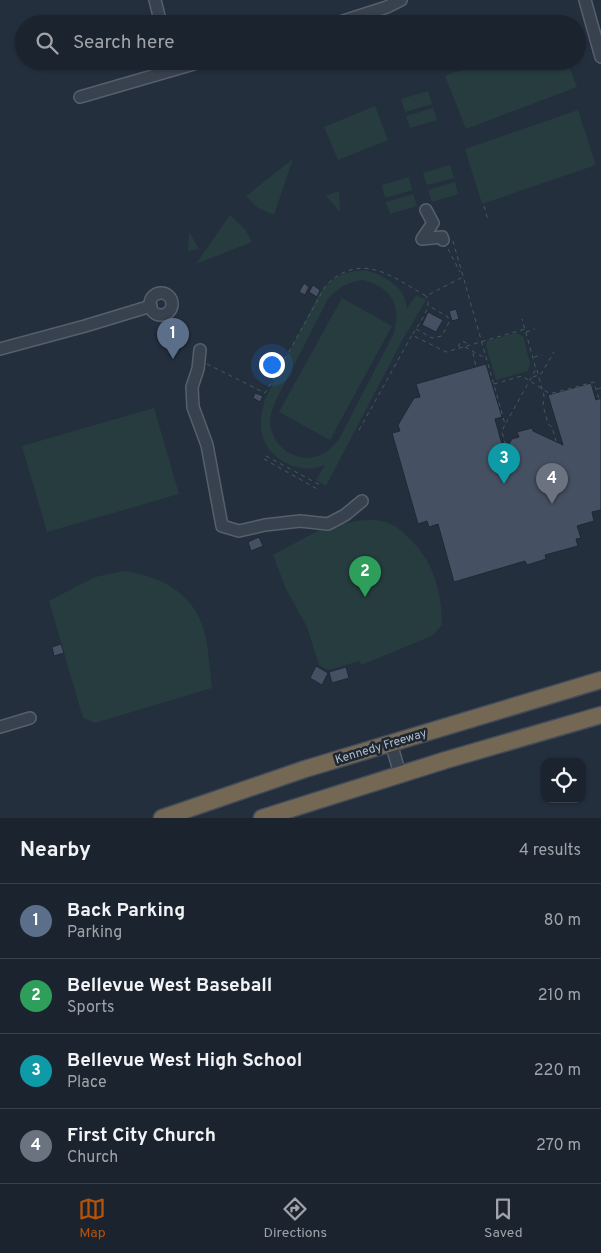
<!DOCTYPE html>
<style>
:root{--surface:#1b232e;--page:#242b36;--text:#f1f3f6;--muted:#a0a4aa;--line:#39404a;--accent:#b45309}
body{margin:0;font-family:Overpass,sans-serif;background:var(--page);color:var(--text)}
.controls{position:absolute;right:15px;bottom:15px;display:grid;overflow:hidden;border-radius:10px;box-shadow:0 1px 4px #0004}
.controls button{width:45px;height:45px;display:grid;place-items:center;padding:0;border:0;border-bottom:1px solid var(--line);background:var(--surface);color:var(--text);font:25px sans-serif}
.you{position:absolute;left:271px;top:364px;width:18px;height:18px;margin:-12px;border:4px solid #fff;border-radius:50%;background:#1a73e8;box-shadow:0 0 0 8px #1a73e833}
.badge{display:grid;place-items:center;width:32px;height:32px;border-radius:50%;background:var(--accent);color:#fff;font-size:16px;font-weight:700}
.pin{position:absolute;translate:-50% -41px;filter:drop-shadow(0 1px 2px #0008)}
.pin::after{content:'';position:absolute;top:26px;width:18px;height:15px;background:inherit;clip-path:polygon(0 0,100% 0,50% 100%)}
.list{margin:0;padding:0;list-style:none}
h2{display:flex;justify-content:space-between;align-items:center;height:65px;margin:0;padding:0 20px;font-size:21px}
h2 small{font-size:16px;font-weight:400;color:var(--muted)}
.list li{display:grid;grid-template-columns:32px 1fr auto;gap:15px;align-items:center;box-sizing:border-box;height:75px;padding:0 20px;border-top:1px solid var(--line)}
.list b{display:block;font-size:19px;white-space:nowrap}
.list p{margin:0;font-size:16px;white-space:nowrap;color:var(--muted)}
.list em{font-size:16px;font-style:normal;color:var(--muted)}
.icon{flex:none;width:28px;height:28px;fill:none;stroke:currentColor;stroke-width:2;stroke-linecap:round;stroke-linejoin:round}
.map{position:relative;flex:none;width:601px;height:818px;overflow:hidden}
.search{position:absolute;background:var(--surface);box-shadow:0 1px 4px #0004;left:15px;right:15px;top:15px;height:55px;display:flex;align-items:center;gap:12px;box-sizing:border-box;padding:0 18px;border-radius:28px;color:var(--muted);font-size:19px}
.sheet{height:365px;background:var(--surface)}
nav{display:flex;justify-content:space-around;align-items:center;box-sizing:border-box;height:70px;border-top:1px solid var(--line);background:var(--surface);font-size:14px;color:var(--muted)}
nav a{display:grid;justify-items:center;gap:2px}
nav .on{color:var(--accent)}
.map>svg:first-child{display:block}
.green{fill:#263c3f;fill-rule:evenodd}
.building{fill:#455162;stroke:#1f2835}
.lines{fill:none;stroke-linecap:round;stroke-linejoin:round}
.minor-casing{stroke:#565f6c;stroke-width:14}
.highway-casing{stroke:#434c59;stroke-width:19}
.path{stroke:#44595c;stroke-width:1;stroke-dasharray:4 4;stroke-linecap:butt}
.minor{stroke:#38414e;stroke-width:11}
.highway{stroke:#746855;stroke-width:16}
.labels{text-anchor:middle;dominant-baseline:central;stroke-width:5;stroke-linejoin:round;paint-order:stroke}
.street-label{font-size:12px;fill:#b4bcc9;stroke:#1d2633}
</style>
<div class="map">
<svg width="601" height="818" viewBox="0 0 601 818">
<rect width="100%" height="100%" fill="#242f3e"/>
<path class="green" d="M484 61H567L577 87 466 129 445 76Z
M428 91 432 104 405 112 401 99Z
M375 106 388 140 338 160 324 127Z
M433 108 437 120 410 128 406 116Z
M578 110 596 165 482 204 465 149Z
M293 159 274 215 258 208 246 196Z
M450 165 454 178 427 185 423 173Z
M409 177 412 190 385 198 382 185Z
M455 182 458 194 432 202 428 190Z
M339 191 340 212 326 196Z
M413 194 417 206 390 214 386 202Z
M230 215 245 229 252 242 196 264Z
M189 231 199 249 188 251Z
M365 270C385 276 404 285 407 308L416 295 426 300 403 339 326 486 316 480 325 465C301 476 268 460 262 434 259 422 262 411 265 399L319 294C334 276 342 272 365 270ZM363 280C392 288 401 304 394 333L339 439C333 446 328 453 318 456 294 464 270 444 270 420 270 415 273 409 274 404L328 299C339 287 347 282 363 280Z
M342 298 392 326 330 440 279 412Z
M516 333 523 336 530 363 528 371 496 380 486 346 487 341Z
M154 408 179 494 47 532 22 446Z
M357 521C367 520 378 519 388 523 397 526 404 533 410 539 434 562 442 593 442 625L432 636 361 665 359 661 329 670 319 665 307 627 286 589 273 555 323 528Z
M124 571C164 577 198 595 206 639 209 655 210 672 212 688L95 723 83 718 49 601 95 577Z"/>
<path class="building" d="M304 283 309 287 305 295 299 292Z
M313 285 320 290 317 297 309 292Z
M456 309 459 319 452 321 449 311Z
M428 312 443 320 436 332 422 325Z
M486 364 502 417 495 419 504 452 512 439 519 437 517 432 532 428 533 431 563 445 548 395 591 383 596 400 601 398V510L592 512 594 521 577 526 581 538 576 539 578 546 545 555 546 559 527 565 525 561 454 582 438 524 429 527 427 521 418 524 392 433 400 431 398 425 414 398 420 397 416 384Z
M255 393 263 396 260 402 253 398Z
M259 537 263 546 251 551 248 542Z
M61 644 64 653 54 656 52 647Z
M316 666 328 673 322 685 310 678Z
M346 667 349 678 332 683 329 672Z"/>
<g class="lines">
<g class="minor-casing">
<path id="minor" d="M155 0 161 24
M585 0 601 57
M334 24 387 7 401 0
M80 97 204 61
M426 210 433 223 422 239 442 237 443 240
M150 304a11 11 0 1 1 22 0a11 11 0 1 1-22 0Z
M0 349 85 326 151 306
M200 350 198 369 192 387 193 407 207 445 222 526 239 531 265 525 300 521 328 524 345 515 362 501
M0 727 30 718
M391 743 400 774"/>
</g>
<g class="highway-casing">
<path id="highway" d="M162 818 305 769 601 680
M262 818 446 760 601 715"/>
</g>
<path class="path" d="M484 206 488 220
M453 241 505 424 502 432 509 456
M448 249 460 272
M416 329 432 338 442 336 449 322 448 317 429 306
M526 332 535 329
M413 334C418 324 434 306 426 296
M459 347V344L463 341 469 345
M465 347 485 358
M473 353 476 367
M534 357 542 355
M207 364 265 393 276 375 326 285C362 251 391 276 426 296L463 277
M537 370 544 396 543 405 548 424 552 427 556 441
M533 377 541 374 554 352
M494 384 522 376 547 392 553 393 594 382 599 399
M597 389 601 388
M506 423 536 369 522 319
M359 430 412 335 446 352 525 329
M266 456 322 486
M264 459 319 490"/>
<use href="#minor" class="minor"/>
<use href="#highway" class="highway"/>
</g>
<g class="labels">
<g class="street-label">
<text transform="translate(381 747) rotate(-17)">Kennedy Freeway</text>
</g>
</g>
</svg>
<div class="controls">
<button><svg class="icon" aria-label="locate" viewBox="0 0 24 24"><circle cx="12" cy="12" r="6"/><path d="M12 2v4M12 18v4M2 12h4M18 12h4"/></svg></button>
</div>
<div class="you"></div>
<div class="pin badge" style="left:173px;top:359px;background:#5c6f8a">1</div>
<div class="pin badge" style="left:365px;top:597px;background:#2e9e5b">2</div>
<div class="pin badge" style="left:504px;top:484px;background:#0f9aa8">3</div>
<div class="pin badge" style="left:552px;top:504px;background:#6b7280">4</div>
<div class="search"><svg class="icon" aria-label="search" viewBox="0 0 24 24"><circle cx="10" cy="10" r="6"/><path d="M15 15l6 6"/></svg>Search here</div>
</div>
<section class="sheet">
<h2>Nearby<small>4 results</small></h2>
<ul class="list">
<li><span class="badge" style="background:#5c6f8a">1</span><div><b>Back Parking</b><p>Parking</p></div><em>80 m</em></li>
<li><span class="badge" style="background:#2e9e5b">2</span><div><b>Bellevue West Baseball</b><p>Sports</p></div><em>210 m</em></li>
<li><span class="badge" style="background:#0f9aa8">3</span><div><b>Bellevue West High School</b><p>Place</p></div><em>220 m</em></li>
<li><span class="badge" style="background:#6b7280">4</span><div><b>First City Church</b><p>Church</p></div><em>270 m</em></li>
</ul>
</section>
<nav>
<a class="on"><svg class="icon" aria-label="map" viewBox="0 0 24 24"><path d="M3 6l6-2 6 2 6-2v14l-6 2-6-2-6 2zM9 4v14M15 6v14"/></svg>Map</a>
<a><svg class="icon" aria-label="directions" viewBox="0 0 24 24"><path d="M12 3l9 9-9 9-9-9zM9 14v-3h6M13 9l2 2-2 2"/></svg>Directions</a>
<a><svg class="icon" aria-label="saved" viewBox="0 0 24 24"><path d="M7 4h10v16l-5-4-5 4z"/></svg>Saved</a>
</nav>
